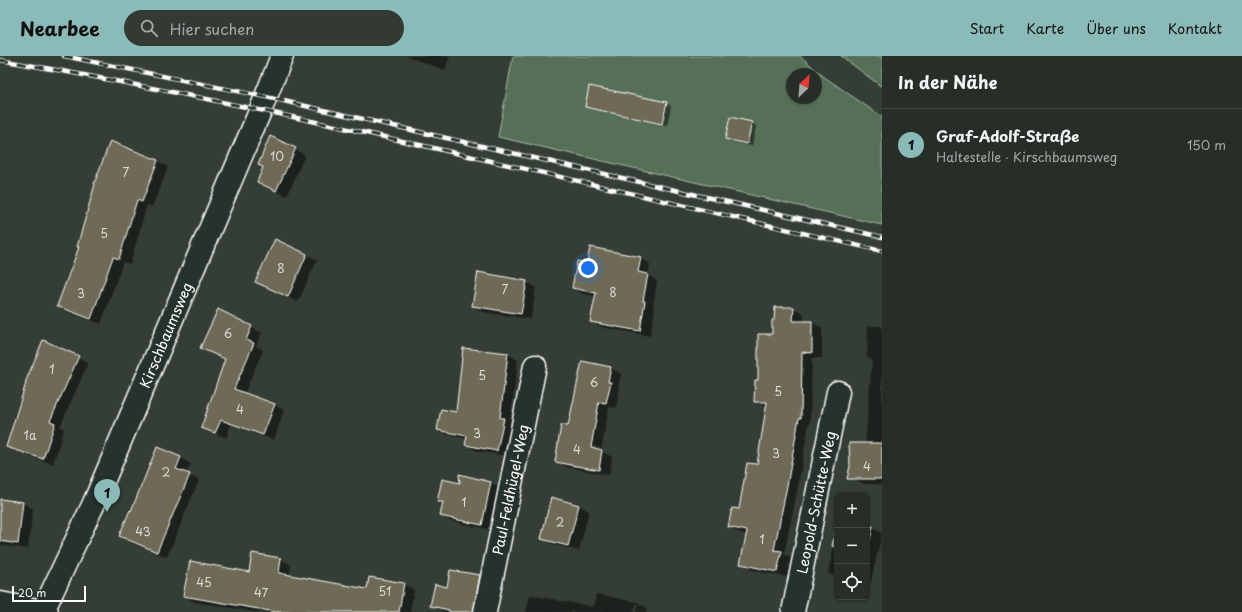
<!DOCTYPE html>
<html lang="de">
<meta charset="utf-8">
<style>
:root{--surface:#272e28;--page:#333a34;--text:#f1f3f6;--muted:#a4a8a8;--line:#434a45;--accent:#8bbbb9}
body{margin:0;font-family:"Playpen Sans",sans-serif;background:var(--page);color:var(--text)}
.controls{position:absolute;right:12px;bottom:12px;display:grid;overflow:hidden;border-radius:6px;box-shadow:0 1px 3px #0004}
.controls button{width:36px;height:36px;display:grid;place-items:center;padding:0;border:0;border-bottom:1px solid var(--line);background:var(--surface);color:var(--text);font:20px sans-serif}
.compass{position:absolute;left:786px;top:12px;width:36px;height:36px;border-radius:50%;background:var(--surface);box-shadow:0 1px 3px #0004;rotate:26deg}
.scale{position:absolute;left:12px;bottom:10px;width:74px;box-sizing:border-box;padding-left:4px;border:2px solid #fff;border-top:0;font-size:11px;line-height:14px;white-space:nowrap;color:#fff;-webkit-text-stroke:3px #26332d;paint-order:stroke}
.you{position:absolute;left:588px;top:212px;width:14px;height:14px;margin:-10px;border:3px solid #fff;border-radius:50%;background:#1a73e8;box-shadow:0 0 0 6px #1a73e833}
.badge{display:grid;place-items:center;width:26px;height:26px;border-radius:50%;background:var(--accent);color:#111;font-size:13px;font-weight:700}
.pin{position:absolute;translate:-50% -33px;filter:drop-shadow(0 1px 2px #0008)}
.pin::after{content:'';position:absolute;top:21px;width:14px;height:12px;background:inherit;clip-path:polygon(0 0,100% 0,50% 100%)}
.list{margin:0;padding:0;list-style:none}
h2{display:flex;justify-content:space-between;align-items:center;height:52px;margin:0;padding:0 16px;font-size:17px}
h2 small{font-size:13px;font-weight:400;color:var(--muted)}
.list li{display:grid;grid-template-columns:26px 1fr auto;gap:12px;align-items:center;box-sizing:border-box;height:72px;padding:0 16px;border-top:1px solid var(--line)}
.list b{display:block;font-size:15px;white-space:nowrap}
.list p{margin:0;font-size:13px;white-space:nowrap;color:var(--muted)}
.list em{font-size:13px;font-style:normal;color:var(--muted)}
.icon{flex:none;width:22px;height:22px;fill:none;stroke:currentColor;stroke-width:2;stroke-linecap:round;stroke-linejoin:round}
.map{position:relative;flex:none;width:882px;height:556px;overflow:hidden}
header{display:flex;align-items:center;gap:24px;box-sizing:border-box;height:56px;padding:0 20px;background:var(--accent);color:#111}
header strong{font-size:19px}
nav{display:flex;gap:22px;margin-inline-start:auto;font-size:14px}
.search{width:280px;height:36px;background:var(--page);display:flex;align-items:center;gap:10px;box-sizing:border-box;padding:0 14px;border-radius:22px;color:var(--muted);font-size:15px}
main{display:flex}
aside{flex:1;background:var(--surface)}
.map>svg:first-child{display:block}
.green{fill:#557056;stroke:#aab8aa;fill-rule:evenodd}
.shadow{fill:#0007}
.building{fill:#6e6a57;stroke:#fff}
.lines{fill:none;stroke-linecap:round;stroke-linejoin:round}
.minor-casing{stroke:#fff;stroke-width:25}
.minor{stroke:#26332d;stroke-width:22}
.rail-casing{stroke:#fff;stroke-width:4.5}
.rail{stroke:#26332d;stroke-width:3;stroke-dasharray:9;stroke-linecap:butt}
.labels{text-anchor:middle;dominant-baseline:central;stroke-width:3;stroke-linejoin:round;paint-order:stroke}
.number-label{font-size:12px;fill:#dbdad5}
.street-label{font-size:14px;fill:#fff;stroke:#26332d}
</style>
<header>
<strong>Nearbee</strong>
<div class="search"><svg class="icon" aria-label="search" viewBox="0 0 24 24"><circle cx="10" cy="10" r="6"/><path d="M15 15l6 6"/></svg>Hier suchen</div>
<nav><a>Start</a><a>Karte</a><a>Über uns</a><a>Kontakt</a></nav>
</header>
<main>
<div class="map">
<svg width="882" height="556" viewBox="0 0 882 556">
<rect width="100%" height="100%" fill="#343e35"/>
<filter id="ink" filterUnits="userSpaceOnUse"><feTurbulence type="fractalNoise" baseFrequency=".025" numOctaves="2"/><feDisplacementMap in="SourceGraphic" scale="8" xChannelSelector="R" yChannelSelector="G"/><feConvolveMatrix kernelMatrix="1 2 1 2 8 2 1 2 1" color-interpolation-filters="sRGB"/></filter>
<g filter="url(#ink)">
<path class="green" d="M513 0H800L823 20 882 61V169L498 81ZM792 18H816V42H792Z
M841 0H882V31Z"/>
<path class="shadow" d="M406 0H450L445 14Z
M666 47 671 50 667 70 591 53 586 50Z
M751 67 756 70 752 90 731 86 726 83Z
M111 86 158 105 168 111 152 151 147 149 130 208 123 206 101 268 68 256 58 250 80 191 96 128Z
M295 93 305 99 287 140 258 126Z
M276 184 317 204 298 246 256 226Z
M640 202 650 208 648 219 657 225 653 251 655 252 650 280 601 271 591 265 596 240 583 238 573 232Z
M526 226 536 231 531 263 483 256 473 250Z
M794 252 804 258 803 266H812L822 272V302H812L810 367H809L797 436 784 498 791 502 787 521 752 514 741 508 747 478 740 477 729 471 740 454 757 409 767 351 755 345 759 325 773 279Z
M218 254 262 277 256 290 263 294 244 338 274 349 284 354 274 384 231 369 226 382 202 371 226 304 201 292Z
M868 270H882V428H864L854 423 865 388 872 304 867 301Z
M508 298 518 304 510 367 514 369 507 400 476 395 466 389 468 383 448 379 438 373 457 357Z
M78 301 88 307 60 371 64 373 53 408 17 396 7 391Z
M583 306 611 312 621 318 618 332 620 333 616 352 609 351 601 395 612 401 609 419 566 411 556 405 569 371Z
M181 402 191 408 186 418 199 424 167 501 130 486 120 480Z
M491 427 501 433 492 474 451 465 441 460 444 448 439 445 461 428Z
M0 444 23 447 33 453 28 493 0 489Z
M579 449 589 455 579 495 552 488 542 482Z
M867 470 872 471 882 477 870 530 867 529Z
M837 473V522L828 517Z
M253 498 281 503 291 509 289 520 368 534 404 528 414 534 410 556H255L194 546 184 540 250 517Z
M479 520 489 526 483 556H443L431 549 447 532Z
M596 538 637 546 647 552 646 556H636L638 548H636L634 556H526L530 539 594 551Z"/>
<path class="building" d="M589 30 667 46 662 68 585 51Z
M730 61 752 66 747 88 725 83Z
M270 80 296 92 276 135 257 126 263 111 258 109Z
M110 85 158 104 142 146 137 144 119 203 113 201 91 263 57 250 79 191H77L95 128H94Z
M275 183 307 198 288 241 255 226Z
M590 191 641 201 638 216 648 218 643 245H645L640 275 590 266 596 237 572 232 577 205 587 207Z
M478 216 527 225 521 258 472 250Z
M775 251H794L793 265H812V297L802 296 801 362H799L787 430 774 494 782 495 777 516 740 508 747 475 728 471 732 452 739 453 747 407 757 408 767 346H754L755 324H758V278H772V264H774Z
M218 253 252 270 246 284 254 287 234 333 275 348 263 379 221 364 215 377 201 372 225 303 200 292Z
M43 284 79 300 50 365 55 367 43 403 6 391 26 327H25Z
M463 292 508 297 500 362H504L497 395 465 389 467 380 437 374 441 353 456 356Z
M582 305 611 311 608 326H611L606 347 599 346 591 391 602 394 599 414 555 406 561 369 568 370Z
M849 387H882V423H847L850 410Z
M157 391 181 401 176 413 190 418 157 496 119 480 130 454 131 455Z
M459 418 491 426 482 469 440 460 443 446H437L442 423 460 427Z
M551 441 579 449 568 490 541 483Z
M0 443 23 446 18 488 0 485Z
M837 469V491L832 490Z
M867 469 873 470 867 497Z
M252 497 281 502 279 517 367 533 369 521 404 527 399 556H276L183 540 190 505 249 516Z
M450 514 480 519 473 556H449V554L430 550 435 528 447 531Z"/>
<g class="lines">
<g class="minor-casing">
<g id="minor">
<path d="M0 547 47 556"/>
<path id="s1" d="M43 555 94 447 261 53 282 0"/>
<path id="s2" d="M485 556 535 310"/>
<path id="s3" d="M793 556 838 336"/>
</g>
</g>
<use href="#minor" class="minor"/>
<g class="rail-casing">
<path id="rail" d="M64 0 266 41 882 181
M0 4C297 55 588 129 882 195"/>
</g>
<use href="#rail" class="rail"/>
</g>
</g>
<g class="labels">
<g class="number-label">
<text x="277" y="100">10</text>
<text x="126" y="116">7</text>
<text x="104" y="177">5</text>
<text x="281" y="212">8</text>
<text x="505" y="233">7</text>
<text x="613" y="236">8</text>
<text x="81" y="237">3</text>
<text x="228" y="277">6</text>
<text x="52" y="313">1</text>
<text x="482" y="319">5</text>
<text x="594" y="326">6</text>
<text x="778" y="335">5</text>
<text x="240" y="353">4</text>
<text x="477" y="377">3</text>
<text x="30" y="379">1a</text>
<text x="577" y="393">4</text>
<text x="776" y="397">3</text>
<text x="867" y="410">4</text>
<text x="166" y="416">2</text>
<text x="464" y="446">1</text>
<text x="560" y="466">2</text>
<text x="143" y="475">43</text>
<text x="762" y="483">1</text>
<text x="204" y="526">45</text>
<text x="385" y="535">51</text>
<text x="261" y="536">47</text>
</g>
<g class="street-label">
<text stroke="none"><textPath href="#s1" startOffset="302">Kirschbaumsweg</textPath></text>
<text stroke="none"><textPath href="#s2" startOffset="125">Paul-Feldhügel-Weg</textPath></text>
<text stroke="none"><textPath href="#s3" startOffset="112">Leopold-Schütte-Weg</textPath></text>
</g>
</g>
</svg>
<div class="controls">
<button>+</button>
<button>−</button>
<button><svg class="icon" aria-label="locate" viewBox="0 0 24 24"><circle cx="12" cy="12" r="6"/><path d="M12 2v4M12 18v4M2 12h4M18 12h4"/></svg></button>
</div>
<svg class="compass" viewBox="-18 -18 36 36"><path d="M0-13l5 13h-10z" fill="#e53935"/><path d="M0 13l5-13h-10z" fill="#a4a8a8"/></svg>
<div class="scale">20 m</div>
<div class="you"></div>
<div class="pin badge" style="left:107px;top:456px">1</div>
</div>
<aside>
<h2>In der Nähe<small></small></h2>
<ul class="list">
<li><span class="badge">1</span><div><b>Graf-Adolf-Straße</b><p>Haltestelle · Kirschbaumsweg</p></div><em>150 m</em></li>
</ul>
</aside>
</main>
